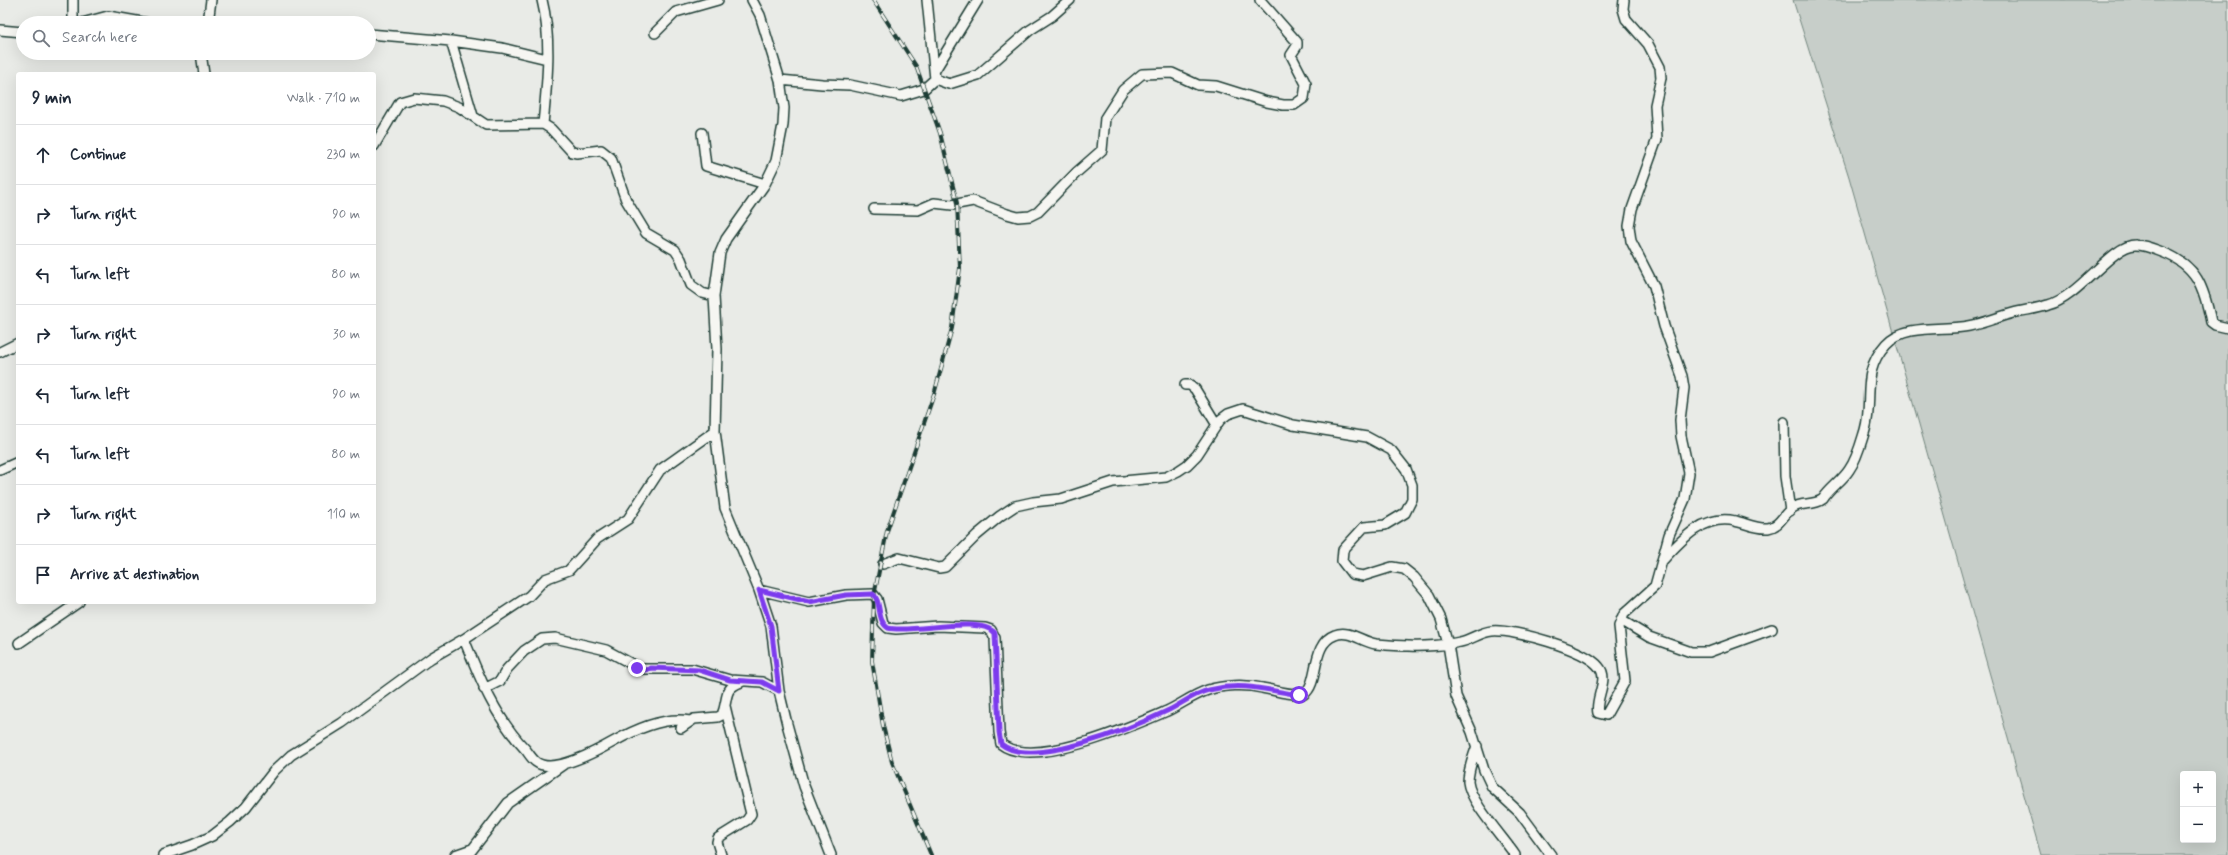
<!DOCTYPE html>
<meta charset="utf-8">
<style>
:root{--surface:#fff;--page:#f6f6f7;--text:#1f2937;--muted:#747a83;--line:#e0e1e3}
body{margin:0;font-family:Mynerve,sans-serif;background:var(--page);color:var(--text)}
.controls{position:absolute;right:12px;bottom:12px;display:grid;overflow:hidden;border-radius:4px;box-shadow:0 4px 16px #0002}
.controls button{width:36px;height:36px;display:grid;place-items:center;padding:0;border:0;border-bottom:1px solid var(--line);background:var(--surface);color:var(--text);font:20px sans-serif}
.stop{position:absolute;width:12px;height:12px;margin:-9px;border:3px solid #7c3aed;border-radius:50%;background:#fff}
.stop.end{background:#7c3aed;border-color:#fff;box-shadow:0 1px 4px #0008}
.list{margin:0;padding:0;list-style:none}
h2{display:flex;justify-content:space-between;align-items:center;height:52px;margin:0;padding:0 16px;font-size:17px}
h2 small{font-size:13px;font-weight:400;color:var(--muted)}
.list li{display:grid;grid-template-columns:26px 1fr auto;gap:12px;align-items:center;box-sizing:border-box;height:60px;padding:0 16px;border-top:1px solid var(--line)}
.list b{display:block;font-size:15px;white-space:nowrap}
.list em{font-size:13px;font-style:normal;color:var(--muted)}
.icon{flex:none;width:22px;height:22px;fill:none;stroke:currentColor;stroke-width:2;stroke-linecap:round;stroke-linejoin:round}
.map{position:relative;flex:none;width:2228px;height:855px;overflow:hidden}
.search{position:absolute;background:var(--surface);box-shadow:0 4px 16px #0002;left:16px;top:16px;width:360px;height:44px;display:flex;align-items:center;gap:10px;box-sizing:border-box;padding:0 14px;border-radius:22px;color:var(--muted);font-size:15px}
.panel{position:absolute;background:var(--surface);box-shadow:0 4px 16px #0002;left:16px;top:72px;width:360px;height:532px;border-radius:4px}
.map>svg:first-child{display:block}
.green{fill:#c7cec9;stroke:#73867e;fill-rule:evenodd}
.lines{fill:none;stroke-linecap:round;stroke-linejoin:round}
.street-casing{stroke:#1f3d34;stroke-width:12}
.street{stroke:#f6f6f2;stroke-width:9}
.rail-casing{stroke:#1f3d34;stroke-width:4}
.rail{stroke:#f6f6f2;stroke-width:2.5;stroke-dasharray:8;stroke-linecap:butt}
.route{stroke:#7c3aed;stroke-width:5}
</style>
<div class="map">
<svg width="2228" height="855" viewBox="0 0 2228 855">
<rect width="100%" height="100%" fill="#e9ebe7"/>
<filter id="ink" filterUnits="userSpaceOnUse"><feTurbulence type="fractalNoise" baseFrequency=".025" numOctaves="2"/><feDisplacementMap in="SourceGraphic" scale="8" xChannelSelector="R" yChannelSelector="G"/><feConvolveMatrix kernelMatrix="1 2 1 2 8 2 1 2 1" color-interpolation-filters="sRGB"/></filter>
<g filter="url(#ink)">
<path class="green" d="M1793 0H2228V855H2041L1849 177ZM2183 774H2213V840H2183Z"/>
<g class="lines">
<g class="street-casing">
<path id="street" d="M542 0C552 40 547 84 543 124
M752 0 760 15 780 80 784 108 783 125 776 161 765 184 726 239 720 253 714 296 717 349 715 431 725 508 759 590 771 626 779 691 787 724 804 786 831 855
M73 23V0
M82 23 108 16 148 23
M208 23 211 0
M0 30 23 32
M655 33 676 12 718 0
M369 34 451 41 502 48 547 59
M451 41 473 116
M201 53 204 74
M935 70 978 0
M935 79 949 84 978 75 1030 30 1052 16 1070 0
M780 80 822 84 850 85 901 96 924 89 935 79 927 0
M702 133 706 166 765 184
M374 146 400 102 414 98 443 101 459 107 486 125 543 124 551 129 572 152 577 153 601 150 611 158 626 200 646 233 675 250 681 259 691 285 702 293 714 296
M874 209 918 210 934 203 952 205 973 201 1007 214 1018 217 1030 216 1038 212 1077 172 1102 150 1105 118 1123 90 1142 74 1172 73 1198 85 1216 86 1267 102 1283 105H1294L1304 98 1306 84 1291 55 1297 46V42L1260 0
M0 352 18 343
M1185 385H1190L1195 389 1217 425
M1784 422 1785 476 1790 511
M0 470 18 462
M1663 560C1682 539 1704 514 1735 521 1745 523 1757 529 1768 528 1781 526 1783 513 1794 507 1803 502 1814 506 1823 499 1830 488 1842 481 1849 470 1857 459 1861 443 1865 430 1874 399 1860 373 1886 344 1905 323 1944 331 1969 326 1985 323 1998 317 2013 313 2024 310 2037 309 2048 305 2080 297 2112 244 2136 245 2145 245 2154 249 2162 252 2197 265 2204 287 2211 322L2215 325 2228 328
M883 564 899 558 939 568 945 567 977 535 1000 516 1015 506 1033 502 1061 499 1113 482 1166 477 1178 471 1187 465 1197 455 1220 420 1228 414 1243 409 1293 425 1367 437 1391 450 1406 469 1412 485V499L1405 513 1385 525 1364 527 1343 550 1342 561 1352 574 1363 576 1392 567 1404 569 1414 577 1429 595 1441 619 1448 644 1456 696 1472 732 1484 770 1492 787 1520 813 1551 855
M759 590 809 602 846 595 873 594 877 599 883 623 888 628 896 629 938 626 985 628 991 630 995 638 999 732 1001 744C1034 770 1132 726 1167 711 1180 705 1193 695 1208 690 1224 685 1245 684 1262 688 1275 690 1290 696 1304 694 1320 683 1310 644 1335 635 1349 629 1362 642 1376 644 1387 645 1398 646 1409 646 1422 647 1447 645 1460 642 1471 640 1480 632 1492 631 1514 629 1585 649 1599 667 1610 679 1594 699 1598 713L1606 715 1625 681 1619 626 1624 614 1655 586 1669 535 1685 499 1689 473 1681 436 1680 420 1684 388 1682 376 1664 326 1654 286 1631 241 1629 226 1632 209 1657 139 1655 105 1661 78 1660 67 1648 44 1626 19 1623 9 1624 0
M1621 620 1649 637 1691 652H1709L1772 629
M464 639C480 679 496 719 526 750 529 754 532 759 536 762 553 775 597 751 613 742 634 730 665 716 690 721
M19 643 79 602
M484 689 500 681 507 669 524 651 542 639 555 638 606 650 641 669H692L730 680 762 682 779 691
M681 728 694 719 718 717 722 715C729 699 722 689 741 682
M1477 746C1473 757 1468 770 1468 782 1470 802 1503 837 1515 855
M163 855 192 845 212 836 230 822 246 807 274 771 291 755 342 723 431 658 464 639 529 596 545 579 569 570 597 539 628 519 660 470 715 431
M455 855 472 849
M468 855 508 803 564 764
M721 855 717 842 718 838 747 820 751 814 725 706"/>
</g>
<use href="#street" class="street"/>
<g class="rail-casing">
<path id="rail" d="M873 0 916 66 940 133 957 203 960 268 952 328 935 391 887 531 874 596 872 661 883 726 892 762 931 855"/>
</g>
<use href="#rail" class="rail"/>
</g>
</g>
<g class="lines" filter="url(#ink)">
<path class="route" d="M637 668 646 670 651 668 699 670 730 680 762 682 779 691 771 626 759 590 809 602 846 595 873 594C882 601 876 620 888 628 912 634 978 615 995 633L999 732 1001 744C1033 770 1136 726 1169 710 1181 704 1195 693 1209 690 1243 682 1266 690 1299 695"/>
</g>
</svg>
<div class="controls">
<button>+</button>
<button>−</button>
</div>
<div class="stop" style="left:1299px;top:695px"></div>
<div class="stop end" style="left:637px;top:668px"></div>
<div class="search"><svg class="icon" aria-label="search" viewBox="0 0 24 24"><circle cx="10" cy="10" r="6"/><path d="M15 15l6 6"/></svg>Search here</div>
<section class="panel">
<h2>9 min<small>Walk · 710 m</small></h2>
<ul class="list">
<li><svg class="icon" aria-label="ahead" viewBox="0 0 24 24"><path d="M12 20V5M6 11l6-6 6 6"/></svg><div><b>Continue</b></div><em>230 m</em></li>
<li><svg class="icon" aria-label="right" viewBox="0 0 24 24"><path d="M7 20v-9h11M14 6l5 5-5 5"/></svg><div><b>Turn right</b></div><em>90 m</em></li>
<li><svg class="icon" aria-label="left" viewBox="0 0 24 24"><path d="M17 20v-9H6M10 6l-5 5 5 5"/></svg><div><b>Turn left</b></div><em>80 m</em></li>
<li><svg class="icon" aria-label="right" viewBox="0 0 24 24"><path d="M7 20v-9h11M14 6l5 5-5 5"/></svg><div><b>Turn right</b></div><em>30 m</em></li>
<li><svg class="icon" aria-label="left" viewBox="0 0 24 24"><path d="M17 20v-9H6M10 6l-5 5 5 5"/></svg><div><b>Turn left</b></div><em>90 m</em></li>
<li><svg class="icon" aria-label="left" viewBox="0 0 24 24"><path d="M17 20v-9H6M10 6l-5 5 5 5"/></svg><div><b>Turn left</b></div><em>80 m</em></li>
<li><svg class="icon" aria-label="right" viewBox="0 0 24 24"><path d="M7 20v-9h11M14 6l5 5-5 5"/></svg><div><b>Turn right</b></div><em>110 m</em></li>
<li><svg class="icon" aria-label="arrive" viewBox="0 0 24 24"><path d="M6 21V4h12l-3 4 3 4H6"/></svg><div><b>Arrive at destination</b></div></li>
</ul>
</section>
</div>
